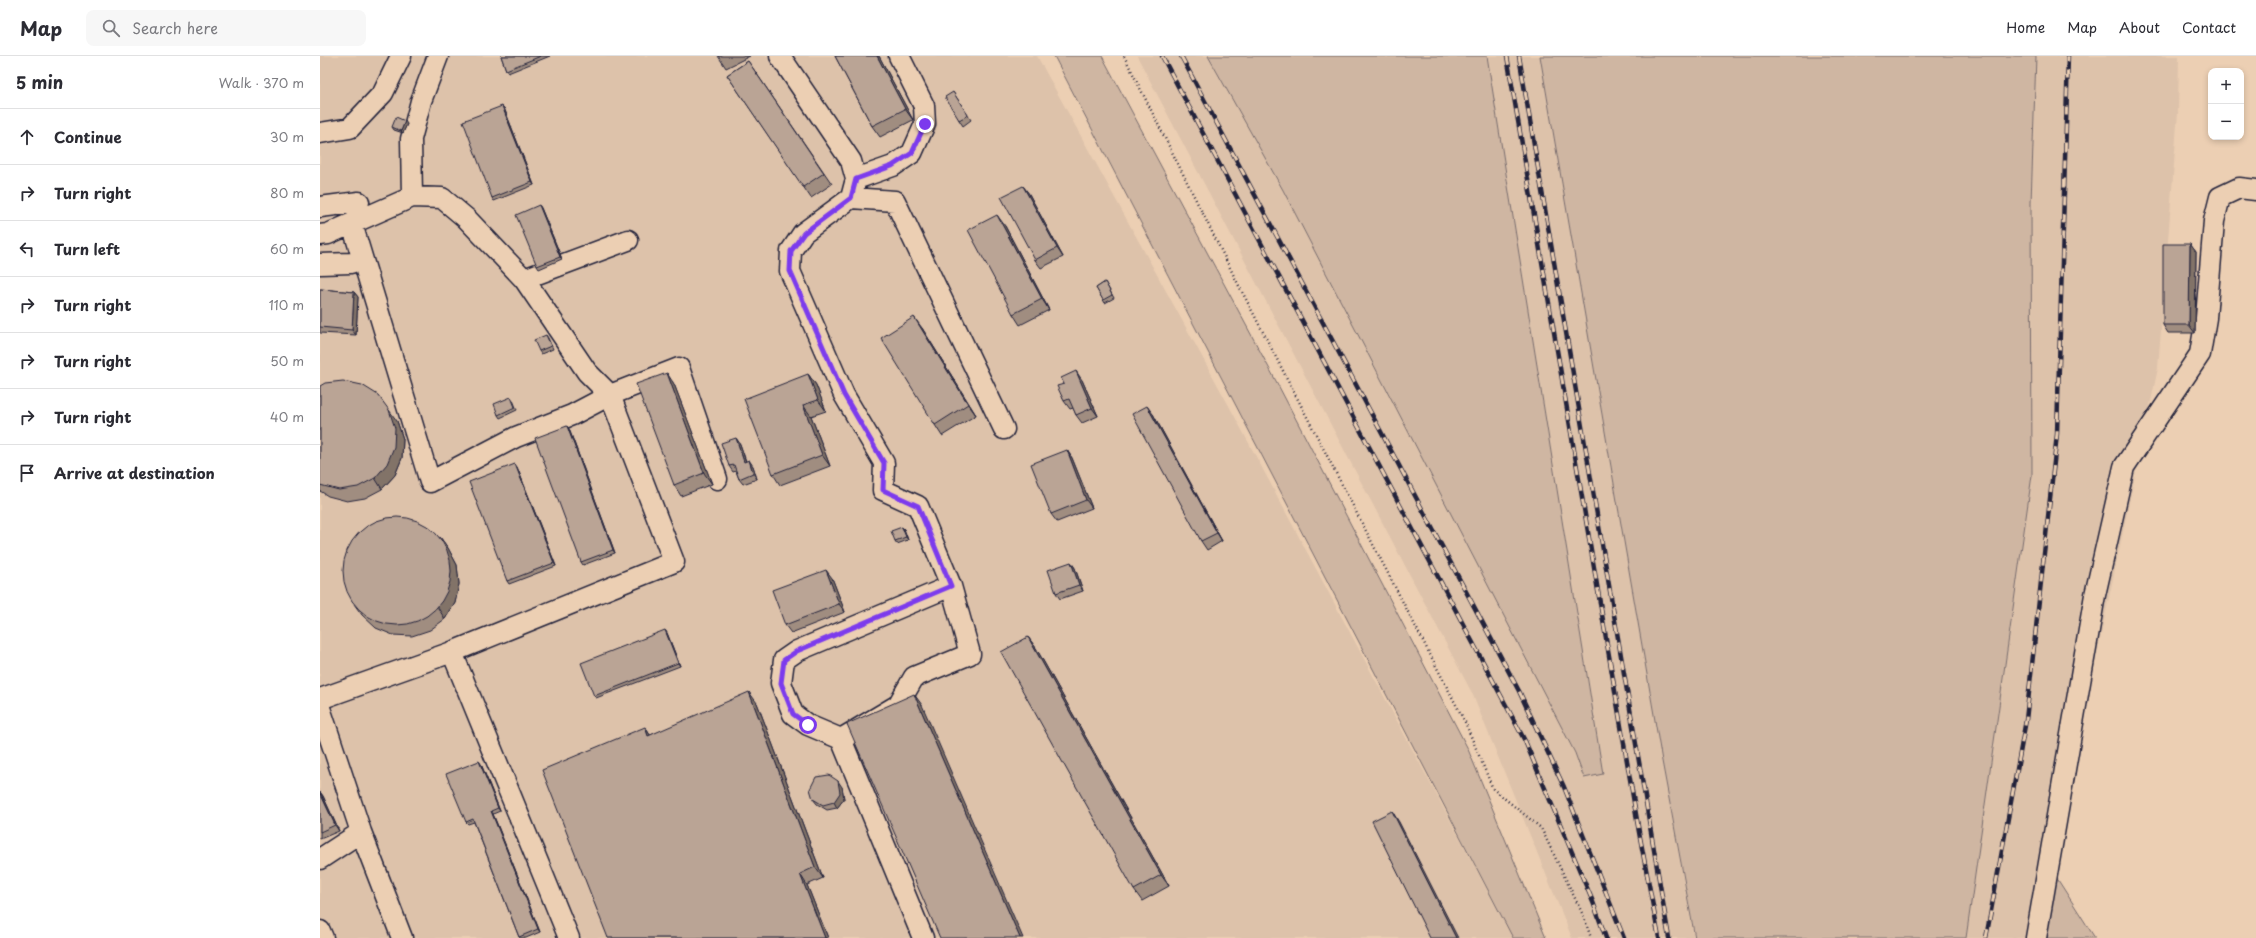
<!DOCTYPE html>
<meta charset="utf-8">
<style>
:root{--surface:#fff;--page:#f7f7f7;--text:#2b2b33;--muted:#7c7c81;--line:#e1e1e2}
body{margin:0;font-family:"Playpen Sans",sans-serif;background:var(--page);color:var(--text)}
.controls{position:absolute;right:12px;top:12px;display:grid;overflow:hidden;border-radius:8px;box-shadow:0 2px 6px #0003}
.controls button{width:36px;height:36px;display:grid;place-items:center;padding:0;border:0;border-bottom:1px solid var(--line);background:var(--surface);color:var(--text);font:20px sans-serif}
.stop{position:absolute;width:12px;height:12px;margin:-9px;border:3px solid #7c3aed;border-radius:50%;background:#fff}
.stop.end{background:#7c3aed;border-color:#fff;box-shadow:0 1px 4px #0008}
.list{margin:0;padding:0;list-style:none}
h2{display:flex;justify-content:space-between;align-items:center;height:52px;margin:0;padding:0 16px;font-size:17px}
h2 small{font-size:13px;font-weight:400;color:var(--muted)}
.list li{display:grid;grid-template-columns:26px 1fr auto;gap:12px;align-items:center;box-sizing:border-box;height:56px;padding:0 16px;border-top:1px solid var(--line)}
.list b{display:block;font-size:15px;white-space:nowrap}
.list em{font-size:13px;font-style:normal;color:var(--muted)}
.icon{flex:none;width:22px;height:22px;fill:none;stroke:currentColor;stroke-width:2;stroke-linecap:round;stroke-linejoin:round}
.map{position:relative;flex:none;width:1936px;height:882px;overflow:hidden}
header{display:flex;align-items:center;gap:24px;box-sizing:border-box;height:56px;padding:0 20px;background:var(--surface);border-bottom:1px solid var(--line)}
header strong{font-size:19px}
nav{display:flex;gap:22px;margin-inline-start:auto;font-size:14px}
.search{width:280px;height:36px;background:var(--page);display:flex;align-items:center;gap:10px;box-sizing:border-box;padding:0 14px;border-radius:8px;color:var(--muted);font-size:15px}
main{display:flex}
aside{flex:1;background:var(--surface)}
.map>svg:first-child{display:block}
.built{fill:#ddc2aa}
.green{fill:#cfb6a2;stroke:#786c6e}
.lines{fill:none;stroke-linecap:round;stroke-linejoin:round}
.minor-casing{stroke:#22223b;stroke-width:23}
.path{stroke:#22223b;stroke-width:2.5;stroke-dasharray:1 3;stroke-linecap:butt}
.minor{stroke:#eccfb3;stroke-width:20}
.rail-casing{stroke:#22223b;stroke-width:4.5}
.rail{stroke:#eccfb3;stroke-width:3;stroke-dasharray:9;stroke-linecap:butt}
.wall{fill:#a08d80;stroke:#22223b}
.shaded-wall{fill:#827368;stroke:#22223b}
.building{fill:#baa495;stroke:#22223b}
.route{stroke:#7c3aed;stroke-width:5}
</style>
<header>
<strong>Map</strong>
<div class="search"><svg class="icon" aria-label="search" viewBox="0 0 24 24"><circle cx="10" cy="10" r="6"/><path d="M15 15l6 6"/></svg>Search here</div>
<nav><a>Home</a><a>Map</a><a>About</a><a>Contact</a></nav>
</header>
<main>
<aside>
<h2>5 min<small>Walk · 370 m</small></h2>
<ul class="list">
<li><svg class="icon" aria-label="ahead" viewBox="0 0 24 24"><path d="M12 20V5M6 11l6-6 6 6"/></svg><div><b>Continue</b></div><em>30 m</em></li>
<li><svg class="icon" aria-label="right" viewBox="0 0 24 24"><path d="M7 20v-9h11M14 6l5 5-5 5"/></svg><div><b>Turn right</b></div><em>80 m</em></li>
<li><svg class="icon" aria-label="left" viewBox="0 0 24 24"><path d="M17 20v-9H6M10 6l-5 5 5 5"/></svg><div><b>Turn left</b></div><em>60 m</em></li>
<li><svg class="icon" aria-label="right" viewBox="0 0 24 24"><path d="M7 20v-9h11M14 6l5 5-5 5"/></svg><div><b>Turn right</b></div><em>110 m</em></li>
<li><svg class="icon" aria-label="right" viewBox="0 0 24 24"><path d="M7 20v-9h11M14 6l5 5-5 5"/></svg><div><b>Turn right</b></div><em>50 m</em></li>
<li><svg class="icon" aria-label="right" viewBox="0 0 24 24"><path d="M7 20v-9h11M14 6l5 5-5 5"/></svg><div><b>Turn right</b></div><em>40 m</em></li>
<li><svg class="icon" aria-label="arrive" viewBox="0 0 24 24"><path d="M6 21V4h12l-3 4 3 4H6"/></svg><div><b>Arrive at destination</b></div></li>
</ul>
</aside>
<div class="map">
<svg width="1936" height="882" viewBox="0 0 1936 882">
<rect width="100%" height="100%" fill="#eccfb3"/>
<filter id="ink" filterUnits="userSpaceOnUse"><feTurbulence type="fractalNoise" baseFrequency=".025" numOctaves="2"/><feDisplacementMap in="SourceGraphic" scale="8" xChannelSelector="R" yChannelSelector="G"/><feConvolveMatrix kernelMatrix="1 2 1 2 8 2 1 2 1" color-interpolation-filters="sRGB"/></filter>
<g filter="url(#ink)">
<path class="built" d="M0 0H717L908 348 1193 882H0Z
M817 0H888L963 134 1255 697 1264 722 1283 717 1167 0H1220L1342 705 1374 882H1252L1152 637Z
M1716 0H1859L1858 56 1838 312 1731 813 1720 882H1646L1712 419 1711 147Z"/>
<path class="green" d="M734 0H782L956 325 1147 691 1226 882H1193Z
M888 0H1167L1283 718 1264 722 1255 697 963 134Z
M1220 0H1716L1711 147 1712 419 1646 882H1375L1342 705Z
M1731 813 1775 882H1720Z"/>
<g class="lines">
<g class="minor-casing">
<path id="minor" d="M460 0 531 105 536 123 531 142 483 177 471 195 470 215 524 339 564 407 563 434 598 450 631 530 650 598 594 621 578 649 521 683
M0 77 30 72 63 37 81 0
M536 123 573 110 592 97 605 68 604 50 579 0
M92 141 91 83 101 45 118 0
M531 142 575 145 684 373
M0 151 39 146
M32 168 110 426 196 381 252 359 290 339 359 312 397 423
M0 179 8 178 92 141 122 142 147 163 204 223 267 316 290 339 354 506 132 596 0 643
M0 208 31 207
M204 223 308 184
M132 596 249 882
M0 652 41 776
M0 803 41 776 82 882
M0 875 3 882
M603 882 521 683 488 669 473 658 461 627 464 604 477 595 631 530
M1716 882 1775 539 1804 411 1880 298 1886 262 1894 165 1900 141 1919 132 1936 134"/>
</g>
<path class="path" d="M804 0 916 224 1145 666 1173 733 1221 772 1264 861 1271 882"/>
<use href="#minor" class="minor"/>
<g class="rail-casing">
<path id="rail" d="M842 0 1205 685 1273 846 1286 882
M861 0 1199 635 1244 731 1304 882
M1187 0 1319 776 1339 882
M1199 0 1349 882
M1666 882 1706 664 1737 378 1748 0"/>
</g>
<use href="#rail" class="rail"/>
</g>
<path class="wall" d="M181 0H230L188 17 186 14Z
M398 0H430L406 12Z
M515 0H559L593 64 560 81 552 70Z
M428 5 512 128 491 142 407 19Z
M633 36 651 64 643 70 639 64Z
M184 52 214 129 174 145 172 142Z
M87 68 83 77 74 74 72 71Z
M703 130 709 138 743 201 721 212 715 204Z
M219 149 221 152 242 203 219 213 217 210Z
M685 170 729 254 700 269 693 258Z
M1870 188 1876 196 1875 277H1848L1843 269Z
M785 226 794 242 785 247 776 232Z
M0 233 34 236 38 241 36 279 0 277Z
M602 272 656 359 622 380 615 369Z
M226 279 228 282 233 293 221 298 219 295Z
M488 318 496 329 506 355 491 360 510 410 460 429 453 418Z
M762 324 778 360 762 367 756 359 753 352 750 353 744 345Z
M354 328 392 428 361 440 354 429Z
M0 330 77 365 83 383 82 402 75 419 62 433 45 442 27 445 8 440 0 435Z
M191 341 193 344 197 354 180 362 178 359Z
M833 358 902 485 887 494 881 485Z
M247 370 249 373 295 497 263 509 261 506Z
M416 382 420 388 426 405 433 410 437 423 423 428 419 423 416 415 413 416 409 410Z
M747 394 752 402 772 452 737 466 731 458Z
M197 411 236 510 189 528 187 525Z
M582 471 584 473 588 484 577 488 575 485Z
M120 481 128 492 137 509 139 528 135 547 125 563 110 574 92 580 73 579 56 572 42 559 34 548Z
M751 506 755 512 763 535 740 543 736 537Z
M512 522 525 556 471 577 465 569Z
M345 574 347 577 360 610 276 642 274 640Z
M708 581 716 592 849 830 822 845 814 834Z
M437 647 503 822 487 829 508 882H288L325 671 330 679Z
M159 705 161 708 180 755 173 758 220 876 206 882H200L199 881 154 766 148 768 146 766Z
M522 731 524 743 517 752 507 754 497 748 493 743Z
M0 736 3 740 19 775 0 783Z"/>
<path class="shaded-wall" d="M557 0H559L593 64 585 53Z
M182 50 184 52 214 129 212 126Z
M85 65 87 68 83 77 81 75Z
M703 130 709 138 743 201 737 192Z
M219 149 221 152 242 203 240 201Z
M677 159 685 170 729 254 722 243Z
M1870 188 1876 196 1875 277 1869 269Z
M34 236 38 241 36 279 32 274Z
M594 261 602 272 656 359 648 348Z
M756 315 762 324 778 360 772 352Z
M347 317 354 328 392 428 384 417Z
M488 318 496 329 506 355 498 344Z
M483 349 491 360 510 410 502 399Z
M827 350 833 358 902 485 897 477Z
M69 354 77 365 83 383 82 402 75 419 62 433 55 422Z
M247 370 249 373 295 497 293 494Z
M416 382 420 388 428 412 424 406Z
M747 394 752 402 772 452 766 444Z
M429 404 433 410 437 423 433 417Z
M195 408 197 411 236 510 234 507Z
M582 471 584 473 588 484 586 481Z
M120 481 128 492 137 509 139 528 135 547 125 563 118 552Z
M751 506 755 512 763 535 759 529Z
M506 514 512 522 525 556 519 548Z
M345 574 347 577 360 610 358 607Z
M708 581 716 592 849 830 841 819Z
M429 636 437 647 503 822 495 811Z
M594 638 602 649 703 882H700Z
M325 671 332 682 328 680Z
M159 705 161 708 180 755 178 752Z
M518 725 522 731 524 743 517 752 514 746Z
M0 736 3 740 19 775 15 769Z
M171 755 173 758 220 876 218 873Z
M1072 755 1079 766 1138 882H1136Z
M480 818 487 829 508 882H505Z"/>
<path class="building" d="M181 0H221L186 14Z
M515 0H557L585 53 552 70Z
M428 5 504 117 483 131 407 19Z
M633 36 648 59 639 64 625 41Z
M182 50 212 126 172 142 143 65Z
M76 61 85 65 81 75 72 71Z
M703 130 737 192 715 204 681 141Z
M219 149 240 201 217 210 196 159Z
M677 159 722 243 693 258 648 174Z
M1843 188H1870L1869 269H1843Z
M785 226 792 239 783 244 776 232Z
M0 233 34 236 32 274 0 271Z
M594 261 648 348 615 369 561 282Z
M226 279 231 290 219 295 214 284Z
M756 315 772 352 756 359 749 343 744 345 737 330 744 328 741 322Z
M347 317 384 417 354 429 316 328Z
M488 318 498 344 483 349 502 399 453 418 424 343Z
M23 325 42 329 58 339 69 354 75 372 74 391 67 408 55 422 38 431 19 434 0 429V330L5 327Z
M191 341 195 351 178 359 174 348Z
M827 350 897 477 881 485 812 358Z
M247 370 293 494 261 506 215 382Z
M416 382 424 406 429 404 433 417 419 423 414 409 409 410 401 387Z
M747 394 766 444 731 458 711 408Z
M195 408 234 507 187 525 149 426Z
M23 515a54 54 0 1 1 108 0a54 54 0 1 1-108 0Z
M582 471 586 481 575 485 571 475Z
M751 506 759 529 736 537 728 514Z
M506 514 519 548 465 569 452 534Z
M345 574 358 607 274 640 261 607Z
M708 581 841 819 814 834 681 596Z
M429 636 495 811 480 818 505 882H288L222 714 325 671 328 680Z
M594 638 700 882H620L527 668Z
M159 705 178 752 171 755 218 873 199 881 153 763 146 766 126 718Z
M509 719 518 725 520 737 514 746 503 749 493 743 490 733 496 721Z
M0 737 15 769 0 776Z
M1072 755 1136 882H1110L1052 765Z"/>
</g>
<g class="lines" filter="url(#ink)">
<path class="route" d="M488 669 473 658 461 627 464 604 477 595 631 530 598 450 563 434 564 407 524 339 470 215 471 195 484 177 531 142 536 123 572 110 592 97 605 68"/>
</g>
</svg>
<div class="controls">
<button>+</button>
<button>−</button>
</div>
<div class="stop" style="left:488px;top:669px"></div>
<div class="stop end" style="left:605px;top:68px"></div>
</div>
</main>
